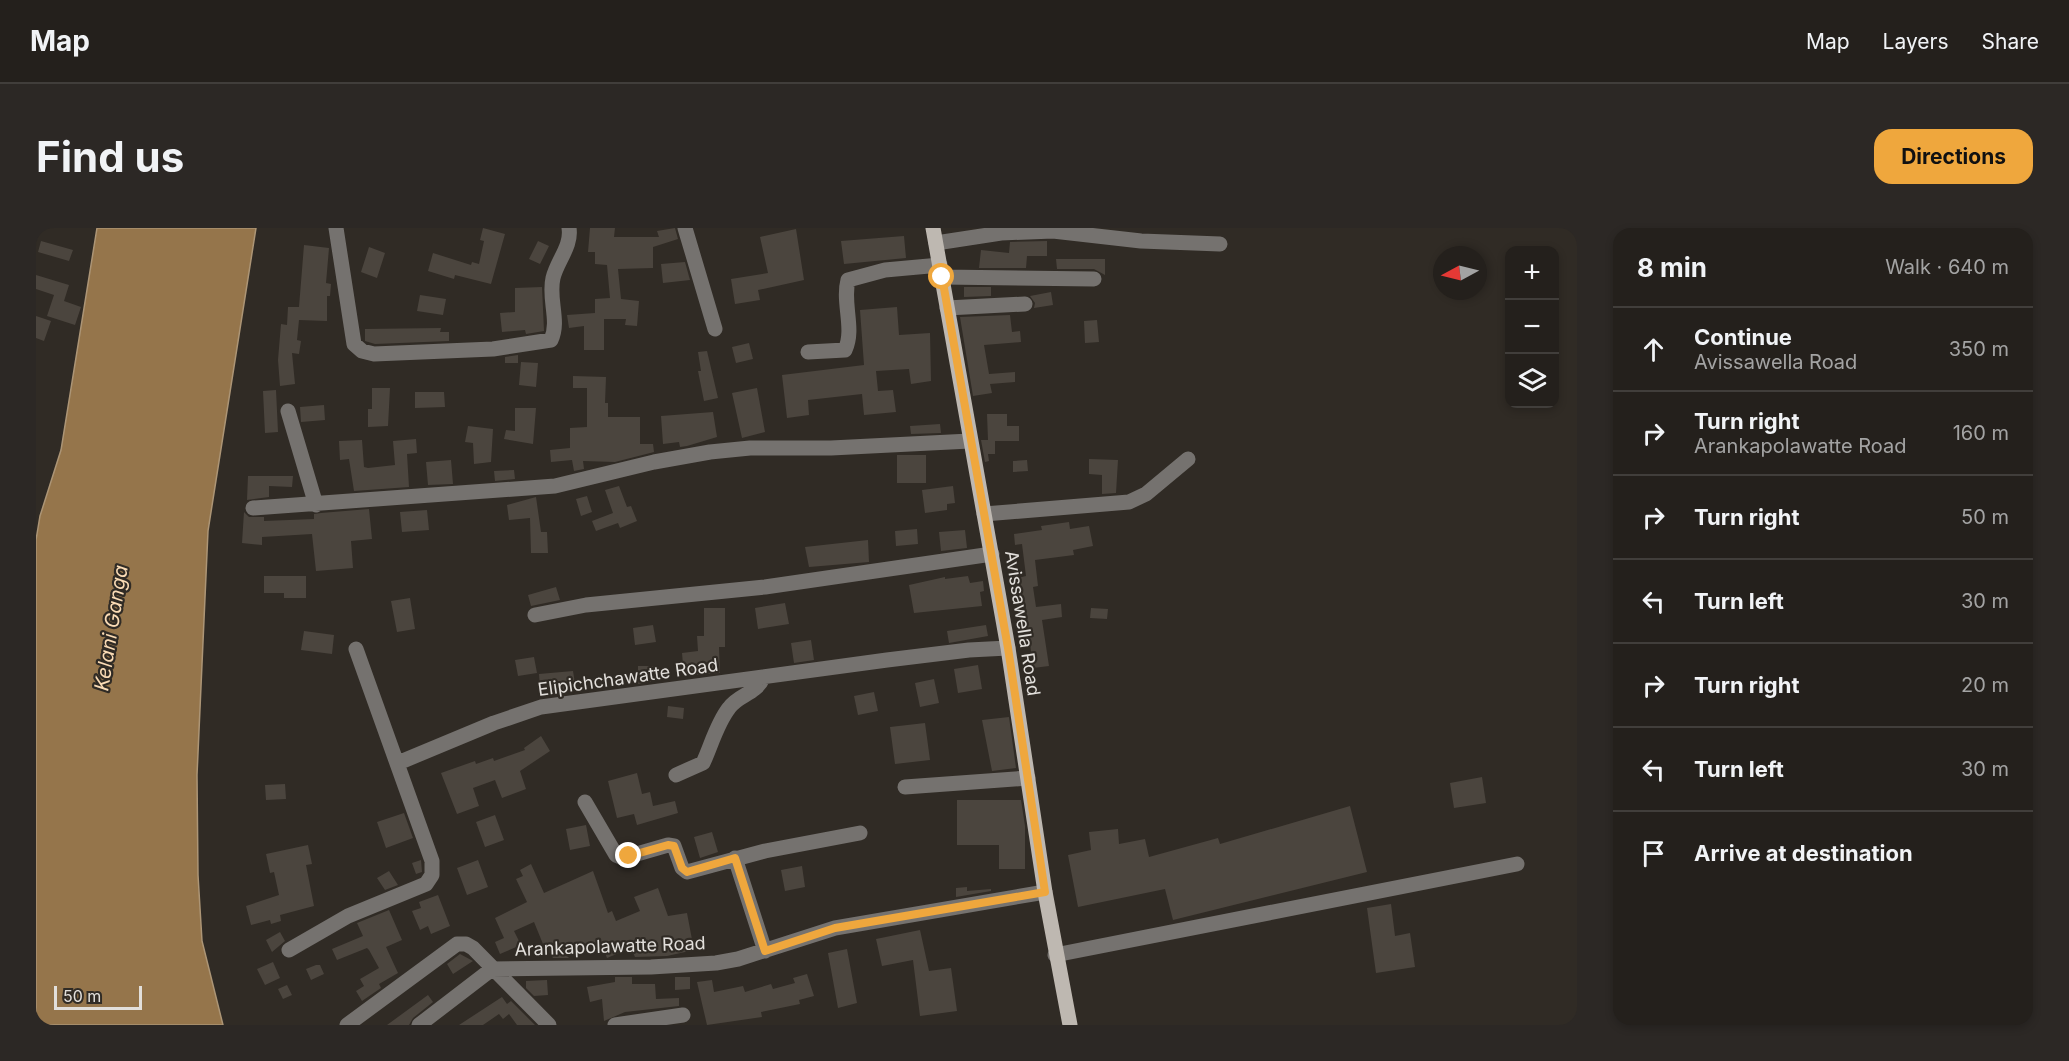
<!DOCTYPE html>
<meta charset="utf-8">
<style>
:root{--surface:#24201c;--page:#2c2825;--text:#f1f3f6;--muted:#a3a3a3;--line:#413e3b;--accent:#efa73d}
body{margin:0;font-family:Inter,sans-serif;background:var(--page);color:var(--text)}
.controls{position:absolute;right:18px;top:18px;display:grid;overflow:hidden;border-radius:12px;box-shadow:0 3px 9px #0003}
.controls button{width:54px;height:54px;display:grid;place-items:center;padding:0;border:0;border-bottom:2px solid var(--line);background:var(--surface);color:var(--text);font:30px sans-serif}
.compass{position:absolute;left:1397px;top:18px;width:54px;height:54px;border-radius:50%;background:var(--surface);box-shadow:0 3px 9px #0003;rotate:263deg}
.scale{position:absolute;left:18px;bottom:15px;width:88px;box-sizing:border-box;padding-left:6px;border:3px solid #e2dfdb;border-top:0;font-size:16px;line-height:21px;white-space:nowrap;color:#e2dfdb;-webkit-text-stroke:4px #302b25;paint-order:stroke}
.stop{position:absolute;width:18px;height:18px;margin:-14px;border:4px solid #efa73d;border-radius:50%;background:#fff}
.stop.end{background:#efa73d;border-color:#fff;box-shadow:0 2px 6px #0008}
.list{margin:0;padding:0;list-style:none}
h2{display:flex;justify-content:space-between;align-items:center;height:78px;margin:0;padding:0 24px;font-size:26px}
h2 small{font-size:20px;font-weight:400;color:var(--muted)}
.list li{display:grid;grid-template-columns:39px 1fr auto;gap:18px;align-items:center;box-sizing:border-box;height:84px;padding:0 24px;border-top:2px solid var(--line)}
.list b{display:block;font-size:22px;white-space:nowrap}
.list p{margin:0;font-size:20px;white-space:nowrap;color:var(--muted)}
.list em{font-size:20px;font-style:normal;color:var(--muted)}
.icon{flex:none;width:33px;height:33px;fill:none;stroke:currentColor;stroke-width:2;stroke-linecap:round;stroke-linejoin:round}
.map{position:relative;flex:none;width:1541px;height:797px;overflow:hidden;border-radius:18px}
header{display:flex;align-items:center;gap:36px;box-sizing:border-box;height:84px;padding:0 30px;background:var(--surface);border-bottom:2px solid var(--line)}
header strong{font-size:28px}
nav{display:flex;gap:33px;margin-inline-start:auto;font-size:21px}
.intro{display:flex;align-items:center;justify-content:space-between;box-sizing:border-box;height:144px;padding:0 36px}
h1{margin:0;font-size:42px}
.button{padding:15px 27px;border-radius:18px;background:var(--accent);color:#111;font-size:21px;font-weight:700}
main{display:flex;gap:36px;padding:0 36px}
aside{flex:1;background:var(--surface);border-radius:18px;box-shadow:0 3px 9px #0003}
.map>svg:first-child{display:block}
.water{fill:#95754b;stroke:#ac9576;stroke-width:1.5}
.building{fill:#4b453e}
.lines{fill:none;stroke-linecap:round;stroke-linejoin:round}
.minor{stroke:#75726f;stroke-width:15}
.major{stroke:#beb8b1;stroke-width:15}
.route{stroke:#efa73d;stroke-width:8}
.labels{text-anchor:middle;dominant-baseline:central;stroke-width:4.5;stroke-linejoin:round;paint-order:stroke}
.street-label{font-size:18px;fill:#e2dfdb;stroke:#302b25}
.water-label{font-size:20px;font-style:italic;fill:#fadbb5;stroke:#302b25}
</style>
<header>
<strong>Map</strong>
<nav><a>Map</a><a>Layers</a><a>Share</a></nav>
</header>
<div class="intro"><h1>Find us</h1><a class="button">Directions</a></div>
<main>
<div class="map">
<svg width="1541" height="797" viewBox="0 0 1541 797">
<rect width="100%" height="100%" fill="#302b25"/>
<path class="water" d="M61 0H220L172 303 161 547 162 647 166 713 187 797H4L0 787V312L4 288 25 222Z"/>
<path class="building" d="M447 0 469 6 455 56 419 47 418 51 392 43 397 25 435 37 436 34 443 36 448 13 444 12Z
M554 0H579L578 9H623L621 3 639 0 642 11 617 19V40L582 41 585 71 603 73 601 98 589 97 590 91H568V122H548V98L533 100 531 87 559 85V71L574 70 571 37 559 36V24H552Z
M760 1 768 52 722 62 724 72 699 76 695 51 732 45 724 9Z
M868 8 870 30 808 36 805 13Z
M5 13 37 22 33 33 2 24Z
M502 13 513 18 504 36 493 31Z
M1011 13V28H991L990 40H943L945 22 973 25 974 14Z
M268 17 293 20 290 55 295 56 294 68H291V93L263 92 261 112 265 113 263 126 256 125 259 156 244 158 242 132 245 96 251 97 252 79H263Z
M333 19 349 25 341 50 325 44Z
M1020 31H1069V47L1058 41H1021Z
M649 34 654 52 627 55 625 36Z
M0 47 33 57 28 73 45 79 39 97 11 88 18 67 0 61Z
M506 59 508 103 490 106 489 102 466 104 464 85 479 84V60Z
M928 59H955V68L928 69Z
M1015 64 1017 77 998 80 999 75 994 68Z
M384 67 410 71 407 87 381 83Z
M861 79 863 107 894 105 895 153 875 156 873 141 840 143 842 163 857 162 860 184 828 187 826 166 772 172 773 187 751 190 746 147 828 137 824 82Z
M974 87 976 104 984 103 985 114 948 117 953 146 979 144V154L954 156 956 165 937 168 924 89Z
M0 88 15 93 8 113 0 110Z
M1061 92 1063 114 1049 115 1048 93Z
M405 100 404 104H413V113L339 116 329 113V101Z
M713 115 717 131 700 135 696 119Z
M671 123 682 170 668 173 662 143H665L662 124Z
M482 127V135H469V129Z
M485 134 502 135 500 159 483 157Z
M537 148 570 149 569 175H572V189H604V216H617L618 224 579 234 547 233 548 241 538 243 536 232 515 234 514 222 534 220V200L551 199V160H537Z
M336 160H354L352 198 332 199V181H336Z
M721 160 729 204 706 210 696 165Z
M240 162 242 204 229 205 227 163Z
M379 164H408L409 179 379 180Z
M288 177 289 192 265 194 264 179Z
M479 180H500L497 216 468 211 470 202 479 203Z
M677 184 681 209 651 218 644 219 643 214 627 216 625 188Z
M951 186H971V198H983V213H959V226H952L953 233 949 234 945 212H952Z
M904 196 905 205 875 206 874 198Z
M432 198 457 201 455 234 438 236 437 215 429 214Z
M380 211 381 225 371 226 373 259 318 263 313 231 304 232 303 213 326 212 328 239 332 240 359 237 357 213Z
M861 227H890V255H861Z
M1053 231 1082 232 1080 265 1066 266V247L1053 246Z
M415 232 417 256 392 257 390 234Z
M991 232 992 243 977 244V233Z
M478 242 479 251 459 253 458 243Z
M212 248H257L256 259 233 258V269L211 272Z
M583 258 591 279 595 278 601 293 584 300 582 295 560 303 556 293 577 285 569 262Z
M917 258 919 275 911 276V282L889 285 886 262Z
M551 268 556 284 545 288 540 271Z
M500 269 505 304H511L512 325H495L494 290 473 292 471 277Z
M333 281 336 311 315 313 317 340 280 343 276 306 226 309V317L206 315 208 284 213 289H228V293L278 291V286L285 285Z
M391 282 393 302 366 304 364 284Z
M1033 294 1034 301 1053 298 1057 318 1037 322 1038 327 999 332 1002 358 997 359 1000 379 1025 376 1026 389 1006 392 1013 438 997 440 989 374 985 375 982 350 990 348 986 316 979 317 978 306 1006 302 1005 298Z
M881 301 882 316 860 318 859 303Z
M929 302 931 320 905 323 903 304Z
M832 312 833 334 773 339 769 319Z
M228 348H270V370H248V365H228Z
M932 348 934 355 947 353 948 363 944 364 946 378 878 385 873 357 909 349V351Z
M520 359 524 372 495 378 492 367Z
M374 370 379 401 361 404 355 373Z
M749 375 753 396 722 401 719 380Z
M668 380H689V419H683L684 445 648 448 646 425 662 423 661 408H668Z
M1055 380 1072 381 1071 391 1054 390Z
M617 397 620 414 599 417 597 400Z
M950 397 952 408 913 415 911 403Z
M268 403 298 407 296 426 265 422Z
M775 412 778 432 758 435 755 415Z
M498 429 501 445 482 448 479 432Z
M942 437 946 461 922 465 918 441Z
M602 438H620V453L602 456Z
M537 443 540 462 523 465 522 457 504 460 503 446Z
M898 451 903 475 884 479 879 455Z
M838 464 842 483 822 487 818 468Z
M632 478 648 480 647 491 631 489Z
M973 489 980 540 956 543 946 492Z
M889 495 894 532 859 536 854 499Z
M505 508 514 523 484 543 490 561 466 570 459 552 437 560 443 578 421 586 405 545 439 533 440 536 457 530 458 533 489 522 488 520Z
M601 545 606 566 614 564 617 578 639 573 642 585 601 597 598 586 581 590 572 553Z
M1446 549 1450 575 1418 580 1414 555Z
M249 556 250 571 230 572 229 557Z
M921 572H985L989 598V641H963V617H921Z
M1314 578 1331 644 1137 692 1129 661 1042 679 1032 627 1055 622 1053 604 1082 601 1083 616 1109 611 1113 629 1182 610 1184 616Z
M368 585 377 610 350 620 341 594Z
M459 587 468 612 449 619 440 594Z
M550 597 554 618 534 622 530 601Z
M676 604 682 624 664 630 658 609Z
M272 617 276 636 270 637 278 678 244 687 245 693 235 696 234 692 215 697 210 678 243 667 238 644 234 645 230 626Z
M385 632 386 644 380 646 376 635Z
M442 632 452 659 431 667 421 640Z
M495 636 508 665 557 643 572 685 576 683 580 693 604 683 598 669 622 660 632 688 651 685 658 722 631 728 599 729 595 720 571 730 565 714 531 728 533 730H517L507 716 498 694 478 703 485 717 464 726 459 714 468 710 459 690 491 674 480 651 487 648 484 642Z
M766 638 769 659 749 663 745 642Z
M353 643 362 657 349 662 341 650Z
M931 659V663L955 661V663L920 669V660Z
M402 667 414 698 395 706 392 698 384 702 376 683 385 680 383 674Z
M1355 676 1359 708 1374 705 1379 739 1340 745 1331 680Z
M353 682 366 712 350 719 362 745 343 756 345 760 326 773 320 763 328 758 324 751 343 740 333 722 331 720 301 732 296 721 327 708 321 695Z
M884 702 893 743 915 740 921 783 884 788 877 732 846 738 840 711Z
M244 704 249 713 236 724 230 712Z
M811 721 821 775 802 780 792 725Z
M424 726 437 733 417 746 411 736Z
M237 734 244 750 229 757 221 741Z
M280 737H284L288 746 275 752 270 741Z
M771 746 778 768 763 772 764 776 725 784 726 789 671 797 661 754 676 752 678 764 707 758 709 764 735 756 737 761 759 755 757 750Z
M579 749H596V756H619L620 771 643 770V778L589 784 568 793 566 771 554 774 551 759 579 754Z
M639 749H654V761L639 762Z
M511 752 512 767 498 768 490 760V753Z
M251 757 256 767 247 771 242 761Z
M392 767 397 774 377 790 373 797H351Z
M466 769 471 776 475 773 499 797H481L473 786 467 791 463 786 447 797H423Z"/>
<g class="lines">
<path class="minor" d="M300 0 318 116 326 123 338 126 457 121 515 112C524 93 512 71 517 50 521 33 536 18 533 0
M649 0 679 101
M900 15 965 5 1017 3 1105 13 1184 16
M906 49 1058 51
M911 80 989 76
M772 124 809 122C819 101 806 75 812 52L849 42 904 37
M252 183 280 277
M217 280 519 258 618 234 674 224 714 220H795L934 213
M948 286 1093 274 1110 266 1152 231
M499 387 550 377 729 359 956 326
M362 535 458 495 505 479 851 432 933 422 972 420
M640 547 667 535C675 518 681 495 693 480 703 466 719 467 727 450
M869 559 992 550
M549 574 580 627 587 630 632 617 638 618 646 640 651 644 729 623 824 605
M699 630 729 723
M253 722 312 688 390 656 396 647V633L320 421
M1019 727 1481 636
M456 741 615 739 680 735 702 731 799 700 1009 664
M311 797 421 716H430L437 720 513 797
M383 797 456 741
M579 797 647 787"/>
<path class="major" d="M897 0 972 420 1009 664 1034 797"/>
</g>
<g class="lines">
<path class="route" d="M593 628 632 617 638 618 646 640 651 644 699 630 729 723 799 700 1009 664 972 420 906 49"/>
</g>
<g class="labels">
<g class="street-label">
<text transform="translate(987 395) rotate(81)">Avissawella Road</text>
<text transform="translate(592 449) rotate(-8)">Elipichchawatte Road</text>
<text transform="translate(574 718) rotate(-2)">Arankapolawatte Road</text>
</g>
<g class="water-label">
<text transform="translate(75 400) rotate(-81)">Kelani Ganga</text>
</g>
</g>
</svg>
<div class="controls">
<button>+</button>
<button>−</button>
<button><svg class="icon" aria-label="layers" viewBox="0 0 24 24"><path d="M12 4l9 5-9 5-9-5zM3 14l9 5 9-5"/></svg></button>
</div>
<svg class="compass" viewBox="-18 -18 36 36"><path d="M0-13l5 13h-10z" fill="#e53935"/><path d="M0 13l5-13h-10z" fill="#a3a3a3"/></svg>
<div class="scale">50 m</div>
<div class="stop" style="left:906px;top:49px"></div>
<div class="stop end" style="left:593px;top:628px"></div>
</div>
<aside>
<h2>8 min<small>Walk · 640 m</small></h2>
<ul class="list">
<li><svg class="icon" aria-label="ahead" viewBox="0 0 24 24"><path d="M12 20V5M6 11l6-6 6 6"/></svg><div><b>Continue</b><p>Avissawella Road</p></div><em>350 m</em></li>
<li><svg class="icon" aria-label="right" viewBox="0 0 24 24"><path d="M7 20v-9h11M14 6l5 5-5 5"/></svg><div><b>Turn right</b><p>Arankapolawatte Road</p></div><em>160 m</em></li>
<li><svg class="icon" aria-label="right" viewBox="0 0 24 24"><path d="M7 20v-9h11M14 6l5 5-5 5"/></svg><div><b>Turn right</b></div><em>50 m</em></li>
<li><svg class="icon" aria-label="left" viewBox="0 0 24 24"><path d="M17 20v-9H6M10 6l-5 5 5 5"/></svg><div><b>Turn left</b></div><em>30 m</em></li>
<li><svg class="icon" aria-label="right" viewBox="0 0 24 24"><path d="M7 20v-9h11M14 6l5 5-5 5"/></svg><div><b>Turn right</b></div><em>20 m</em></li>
<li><svg class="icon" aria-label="left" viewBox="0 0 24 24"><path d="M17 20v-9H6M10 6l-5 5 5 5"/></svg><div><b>Turn left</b></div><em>30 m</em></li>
<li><svg class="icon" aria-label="arrive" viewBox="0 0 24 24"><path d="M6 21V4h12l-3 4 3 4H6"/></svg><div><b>Arrive at destination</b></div></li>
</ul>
</aside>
</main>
